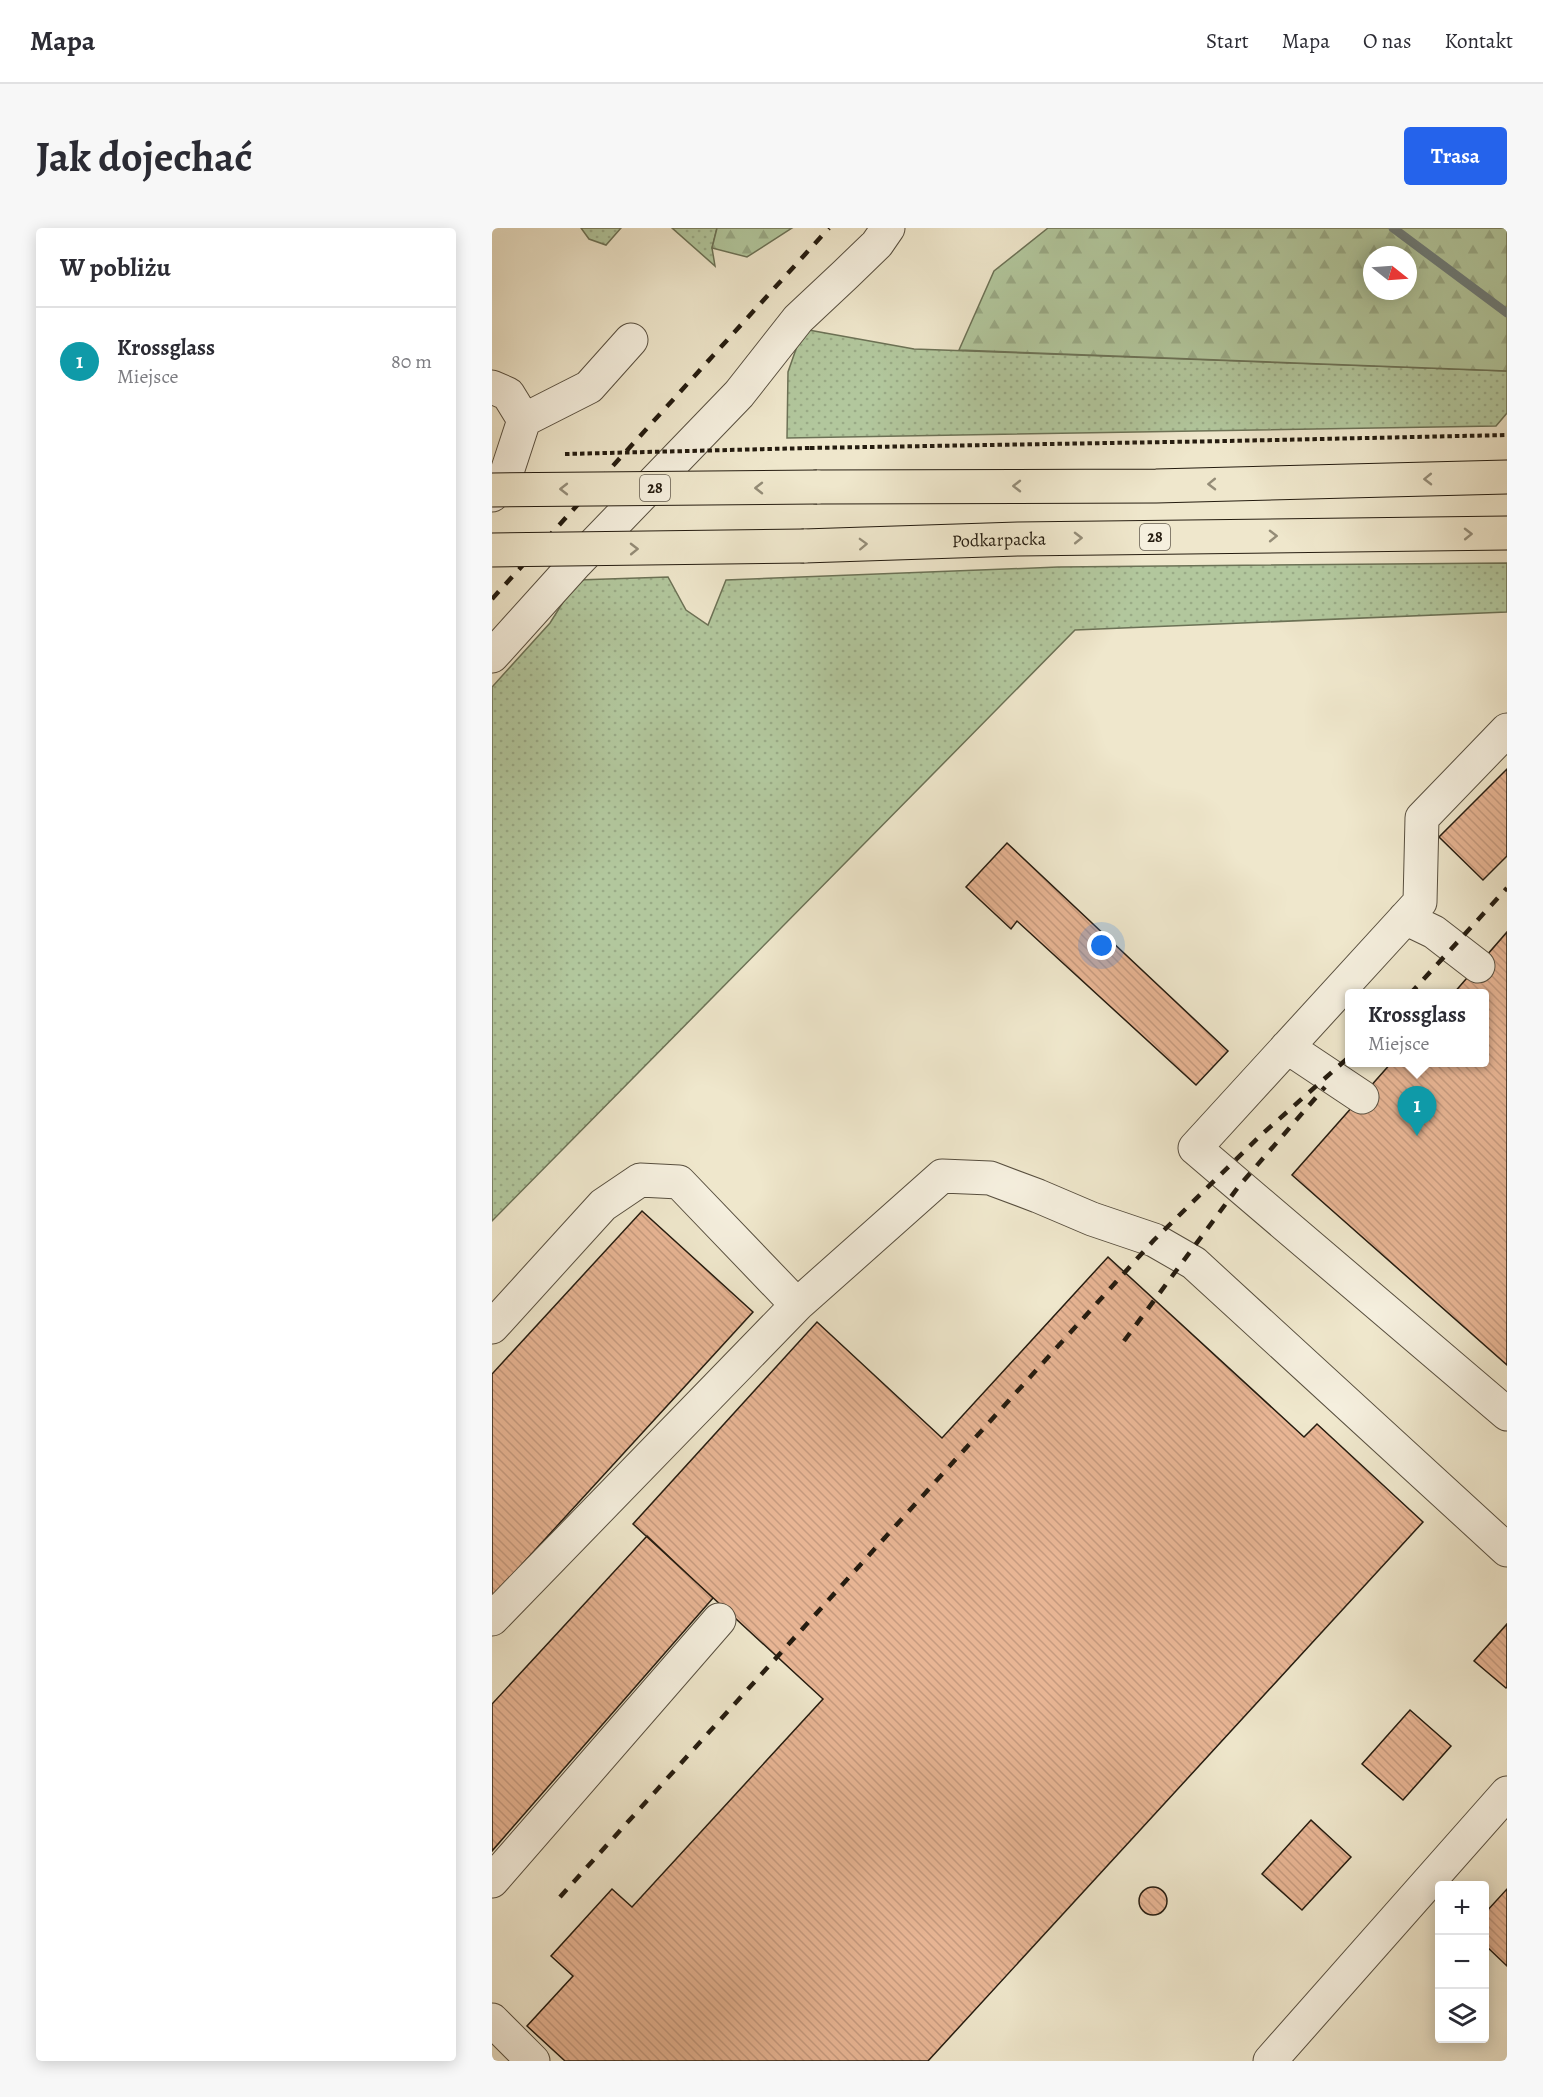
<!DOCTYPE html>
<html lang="pl">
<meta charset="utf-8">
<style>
:root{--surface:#fff;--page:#f7f7f7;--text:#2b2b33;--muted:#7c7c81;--line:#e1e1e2;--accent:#2563eb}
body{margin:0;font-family:Alegreya,serif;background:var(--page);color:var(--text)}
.controls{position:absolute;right:18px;bottom:18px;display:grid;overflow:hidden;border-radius:6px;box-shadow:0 3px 15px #0003}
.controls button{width:54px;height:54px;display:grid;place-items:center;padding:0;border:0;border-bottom:2px solid var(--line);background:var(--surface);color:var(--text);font:30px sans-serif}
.compass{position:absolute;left:871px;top:18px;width:54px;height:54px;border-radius:50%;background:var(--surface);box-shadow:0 3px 15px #0003;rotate:107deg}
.you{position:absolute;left:610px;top:718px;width:21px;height:21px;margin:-15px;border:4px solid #fff;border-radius:50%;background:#1a73e8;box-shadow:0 0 0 9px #1a73e833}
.badge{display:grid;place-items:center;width:39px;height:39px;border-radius:50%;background:var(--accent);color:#fff;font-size:20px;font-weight:700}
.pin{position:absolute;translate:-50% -50px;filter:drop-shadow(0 2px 3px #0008)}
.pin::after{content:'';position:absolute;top:32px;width:21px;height:18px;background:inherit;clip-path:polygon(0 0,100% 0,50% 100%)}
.popup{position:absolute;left:853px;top:761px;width:144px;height:78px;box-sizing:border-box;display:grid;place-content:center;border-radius:6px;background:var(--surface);filter:drop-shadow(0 2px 4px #0005);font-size:20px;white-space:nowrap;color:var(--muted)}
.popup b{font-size:22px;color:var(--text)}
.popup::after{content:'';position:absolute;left:50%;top:100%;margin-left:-12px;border:12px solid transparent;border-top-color:var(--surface)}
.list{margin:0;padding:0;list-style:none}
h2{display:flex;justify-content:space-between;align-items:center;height:78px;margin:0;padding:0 24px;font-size:26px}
h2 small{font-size:20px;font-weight:400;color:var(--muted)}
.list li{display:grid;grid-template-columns:39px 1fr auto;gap:18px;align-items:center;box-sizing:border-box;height:108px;padding:0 24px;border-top:2px solid var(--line)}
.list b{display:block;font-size:22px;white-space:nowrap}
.list p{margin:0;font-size:20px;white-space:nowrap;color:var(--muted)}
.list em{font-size:20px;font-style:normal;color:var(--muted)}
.icon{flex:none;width:33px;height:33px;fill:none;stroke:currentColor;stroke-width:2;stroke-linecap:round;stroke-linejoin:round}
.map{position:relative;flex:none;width:1015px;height:1833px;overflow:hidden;border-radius:6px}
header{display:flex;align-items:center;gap:36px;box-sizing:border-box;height:84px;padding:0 30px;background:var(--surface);border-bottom:2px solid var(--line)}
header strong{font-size:28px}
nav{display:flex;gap:33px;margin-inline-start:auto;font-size:21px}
.intro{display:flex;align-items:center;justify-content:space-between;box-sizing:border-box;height:144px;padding:0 36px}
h1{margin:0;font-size:42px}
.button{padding:15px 27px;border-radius:6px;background:var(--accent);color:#fff;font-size:21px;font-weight:700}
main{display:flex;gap:36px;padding:0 36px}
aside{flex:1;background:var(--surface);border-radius:6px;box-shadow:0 3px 15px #0003}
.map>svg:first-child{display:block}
.grass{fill:url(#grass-dots);stroke:#6c7256;stroke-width:1.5}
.forest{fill:url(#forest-firs);stroke:#6c7256;stroke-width:1.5;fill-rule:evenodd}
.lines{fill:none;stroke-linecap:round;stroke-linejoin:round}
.stream{stroke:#6e7d7b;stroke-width:9}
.building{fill:url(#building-back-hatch);stroke:#251c10;stroke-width:1.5}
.minor-casing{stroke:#584f3f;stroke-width:35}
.major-casing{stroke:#251c10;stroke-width:35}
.path{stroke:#251c10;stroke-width:4;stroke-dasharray:4.5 3;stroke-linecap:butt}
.minor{stroke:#f5efde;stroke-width:33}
.major{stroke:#efe7cc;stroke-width:33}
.rail{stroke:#251c10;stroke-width:4.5;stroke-dasharray:10 10;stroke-linecap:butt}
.major-bridge-casing{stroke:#251c10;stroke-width:35;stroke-linecap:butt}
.path-bridge{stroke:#251c10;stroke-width:4;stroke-dasharray:4.5 3;stroke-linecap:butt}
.major-bridge{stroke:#efe7cc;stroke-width:33}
.oneway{stroke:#948c77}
.labels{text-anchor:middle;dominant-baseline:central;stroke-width:5;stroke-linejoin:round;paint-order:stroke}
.shield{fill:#f5efde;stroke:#635b4e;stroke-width:1.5}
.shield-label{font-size:16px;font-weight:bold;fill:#251c10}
.street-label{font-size:18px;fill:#251c10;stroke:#f5efde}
</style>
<header>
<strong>Mapa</strong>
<nav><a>Start</a><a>Mapa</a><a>O nas</a><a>Kontakt</a></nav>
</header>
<div class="intro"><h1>Jak dojechać</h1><a class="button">Trasa</a></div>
<main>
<aside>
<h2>W pobliżu<small></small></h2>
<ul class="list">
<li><span class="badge" style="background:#0f9aa8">1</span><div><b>Krossglass</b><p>Miejsce</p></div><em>80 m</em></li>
</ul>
</aside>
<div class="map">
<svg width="1015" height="1833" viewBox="0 0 1015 1833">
<defs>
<pattern id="grass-dots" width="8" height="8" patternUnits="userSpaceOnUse" patternTransform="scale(1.5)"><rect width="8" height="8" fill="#b2c79d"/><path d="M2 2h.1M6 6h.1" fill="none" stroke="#99aa86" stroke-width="1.8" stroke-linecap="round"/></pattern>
<pattern id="forest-firs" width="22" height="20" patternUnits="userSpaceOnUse" patternTransform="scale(1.5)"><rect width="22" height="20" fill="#b2c79d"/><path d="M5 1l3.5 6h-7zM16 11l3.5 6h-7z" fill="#99aa86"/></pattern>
<pattern id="building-back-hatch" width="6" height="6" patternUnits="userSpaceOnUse" patternTransform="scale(1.5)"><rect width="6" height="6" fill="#e8b594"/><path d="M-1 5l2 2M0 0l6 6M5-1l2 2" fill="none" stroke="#c79b7f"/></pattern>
</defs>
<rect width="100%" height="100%" fill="#efe7cc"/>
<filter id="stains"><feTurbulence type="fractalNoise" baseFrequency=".00333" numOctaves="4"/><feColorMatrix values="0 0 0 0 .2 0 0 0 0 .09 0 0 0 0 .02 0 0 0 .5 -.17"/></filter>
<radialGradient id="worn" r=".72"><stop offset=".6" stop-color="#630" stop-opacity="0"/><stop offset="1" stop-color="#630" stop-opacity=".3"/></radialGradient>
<path class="grass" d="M89 0H129L114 17 97 11Z
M180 0H225L220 20 223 38Z
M311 101 422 121 1015 143V185L1004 198 295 210 296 144Z
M1015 335V384L583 402 0 993V459L58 395 85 352 176 349 194 382 216 397 234 352 566 339Z"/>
<path class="forest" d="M225 0H300L255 29 220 20Z
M556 0H1015V143L467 122 502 43ZM880 27H916V63H880Z"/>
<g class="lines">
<path class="stream" d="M901 0 1015 85"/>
</g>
<path class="building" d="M1015 541V628L991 652 947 609Z
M515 615 736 823 704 857 525 693 519 701 474 659Z
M1015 704V1137L800 947 900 834H992V766H961Z
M150 983 261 1084 0 1369V1146Z
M616 1029 812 1209 825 1196 931 1294 436 1833H73L35 1798 81 1748 59 1728 120 1661 140 1679 331 1471 141 1296 325 1094 450 1210Z
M155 1308 221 1370 0 1623V1476Z
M1015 1396V1459L1014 1460 982 1433Z
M918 1482 959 1518 911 1572 870 1536Z
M819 1592 859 1629 810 1682 770 1646Z
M647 1673a14 14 0 1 1 28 0a14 14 0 1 1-28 0Z
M1015 1661V1738L993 1717V1685Z"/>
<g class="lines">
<g class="minor-casing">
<path id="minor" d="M0 159 16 166 32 192 11 256 0 267
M32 192 97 159 139 112
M0 428 84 335 247 166 306 91 354 46 385 16 396 0
M1015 502 930 590 928 674 703 920 1015 1186
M913 690 942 704 986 738
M795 819 870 869
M0 1099 111 977 148 952 187 954 305 1077
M0 1391 305 1077 450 948 498 950 546 968 600 991 662 1012 702 1035 1015 1322
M0 1653 227 1392
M0 1792 41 1833
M778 1833 1015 1565"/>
</g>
<g class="major-casing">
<g id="major">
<path d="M325 259 664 258 1015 249"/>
<path id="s1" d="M312 318 526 311 1015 305"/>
</g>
</g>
<path class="path" d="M318 220 735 213 1015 207"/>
<use href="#minor" class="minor"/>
<use href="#major" class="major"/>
<path class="rail" d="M0 371 337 0
M918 766 1015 660
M632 1113 747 958 833 859
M68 1669 662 1012 768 908 858 828"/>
<g class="major-bridge-casing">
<path id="major-bridge" d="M0 262 325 259
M0 322 312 318"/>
</g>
<path class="path-bridge" d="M73 226 318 220"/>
<use href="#major-bridge" class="major-bridge"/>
</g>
<defs><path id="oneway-chevron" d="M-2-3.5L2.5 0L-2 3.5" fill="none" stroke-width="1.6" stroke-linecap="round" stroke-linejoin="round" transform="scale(1.5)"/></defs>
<g class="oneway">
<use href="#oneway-chevron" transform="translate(936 251) rotate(179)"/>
<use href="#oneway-chevron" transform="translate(720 256) rotate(179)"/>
<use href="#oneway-chevron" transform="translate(525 258) rotate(180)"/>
<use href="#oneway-chevron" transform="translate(267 260) rotate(180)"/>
<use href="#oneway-chevron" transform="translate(72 261) rotate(180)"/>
<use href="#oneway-chevron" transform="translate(976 306) rotate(-1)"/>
<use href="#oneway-chevron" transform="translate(781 308) rotate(-1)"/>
<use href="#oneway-chevron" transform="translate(586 310) rotate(-1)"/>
<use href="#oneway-chevron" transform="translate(371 316) rotate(-2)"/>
<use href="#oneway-chevron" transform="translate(142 321) rotate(-1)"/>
</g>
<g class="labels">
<g class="shield">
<rect x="148" y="247" width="30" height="26" rx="4.5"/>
<rect x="648" y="296" width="30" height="26" rx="4.5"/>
</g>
<g class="shield-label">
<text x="163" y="260">28</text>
<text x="663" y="309">28</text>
</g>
<g class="street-label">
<text stroke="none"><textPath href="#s1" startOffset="195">Podkarpacka</textPath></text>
</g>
</g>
<rect width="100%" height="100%" filter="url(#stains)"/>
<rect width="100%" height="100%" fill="url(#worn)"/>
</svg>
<div class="controls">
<button>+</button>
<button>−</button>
<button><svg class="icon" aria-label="layers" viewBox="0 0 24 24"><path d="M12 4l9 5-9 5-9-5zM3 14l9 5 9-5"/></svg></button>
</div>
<svg class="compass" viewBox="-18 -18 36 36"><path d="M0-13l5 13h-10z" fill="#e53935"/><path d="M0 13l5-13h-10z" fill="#7c7c81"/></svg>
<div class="you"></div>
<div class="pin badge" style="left:925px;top:908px;background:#0f9aa8">1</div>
<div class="popup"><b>Krossglass</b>Miejsce</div>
</div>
</main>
